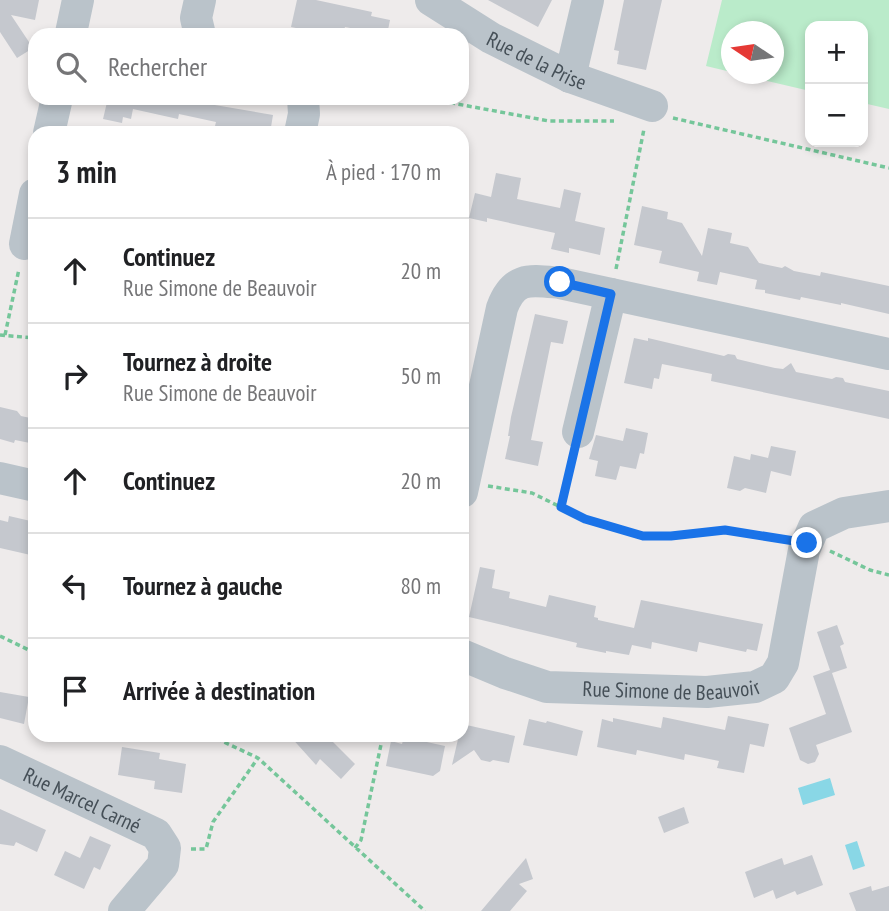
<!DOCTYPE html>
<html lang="fr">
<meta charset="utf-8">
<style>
:root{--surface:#fff;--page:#f6f6f6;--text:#202124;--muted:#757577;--line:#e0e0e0}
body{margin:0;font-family:"PT Sans Narrow",sans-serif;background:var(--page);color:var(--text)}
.controls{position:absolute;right:21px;top:21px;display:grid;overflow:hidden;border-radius:14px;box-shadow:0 4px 10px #0003}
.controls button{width:63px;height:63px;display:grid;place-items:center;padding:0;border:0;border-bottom:2px solid var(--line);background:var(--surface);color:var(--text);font:35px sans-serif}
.compass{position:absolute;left:721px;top:21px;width:63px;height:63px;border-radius:50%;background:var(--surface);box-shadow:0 4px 10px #0003;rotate:283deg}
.stop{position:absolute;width:21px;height:21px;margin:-16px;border:5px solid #1a73e8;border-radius:50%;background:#fff}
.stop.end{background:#1a73e8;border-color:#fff;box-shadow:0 2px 7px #0008}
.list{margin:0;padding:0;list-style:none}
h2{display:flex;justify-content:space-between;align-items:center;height:91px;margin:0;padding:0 28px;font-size:30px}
h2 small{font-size:23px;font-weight:400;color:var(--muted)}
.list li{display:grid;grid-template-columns:46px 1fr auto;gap:21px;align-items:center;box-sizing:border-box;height:105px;padding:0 28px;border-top:2px solid var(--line)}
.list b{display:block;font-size:26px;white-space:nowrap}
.list p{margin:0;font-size:23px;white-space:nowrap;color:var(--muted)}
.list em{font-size:23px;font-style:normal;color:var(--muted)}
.icon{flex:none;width:38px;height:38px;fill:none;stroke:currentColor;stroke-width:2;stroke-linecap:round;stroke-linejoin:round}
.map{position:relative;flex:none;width:889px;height:911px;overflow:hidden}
.search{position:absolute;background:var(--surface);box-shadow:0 4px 10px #0003;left:28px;top:28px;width:441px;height:77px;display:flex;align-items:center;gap:18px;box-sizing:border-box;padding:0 24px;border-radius:21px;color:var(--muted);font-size:26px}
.panel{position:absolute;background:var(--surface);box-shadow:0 4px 10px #0003;left:28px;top:126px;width:441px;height:616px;border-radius:21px}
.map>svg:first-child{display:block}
.green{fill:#baebca}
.water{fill:#89d7e6}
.building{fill:#c5c8ce}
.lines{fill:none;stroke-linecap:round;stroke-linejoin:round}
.path{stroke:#75c69a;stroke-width:3.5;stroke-dasharray:5 3.5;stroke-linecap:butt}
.minor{stroke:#bac3ca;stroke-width:32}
.route{stroke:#1a73e8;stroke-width:9}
.labels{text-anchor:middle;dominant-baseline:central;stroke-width:5;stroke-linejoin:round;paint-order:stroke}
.street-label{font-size:21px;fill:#454f57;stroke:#fff}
</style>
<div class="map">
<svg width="889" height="911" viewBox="0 0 889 911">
<rect width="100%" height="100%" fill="#eeebeb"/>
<path class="green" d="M722 0H889V109L863 103V26H810V91L738 74H774V32H732L731 72 706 66Z"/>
<path class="water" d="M830 778 835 795 803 805 798 788Z
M857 841 865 866 853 870 845 845Z"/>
<path class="building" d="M0 0H39L35 20 11 15 33 48 17 58 0 32Z
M297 0H316L372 12 371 16 390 20 387 35 345 27 343 35H319L320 33 291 27Z
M488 0H552L538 27Z
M624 0H662L646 70 617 64 619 51 614 50Z
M108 98H205L209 104 273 115 270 133H227L214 130 216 122 179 114 178 119 133 109 131 119 123 117 122 123 103 119Z
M496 173 521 178 517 199 560 208 564 189 581 193 575 221 605 228 600 255 569 248V253L551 249 555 233 487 218V222L469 218 475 193 491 197Z
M642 206 668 212 667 219 682 223 702 256 708 228 732 233 730 243 748 247 759 263 782 268 785 266 794 271 820 276 821 272 889 286V314L841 303V305L801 297 800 300 765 293V290L755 289 757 280 720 272 717 285 697 281 699 272 659 263 662 251 634 245Z
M535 314 568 321 563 344 551 342 531 440 543 442 538 466 505 459 510 436H508L511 417Z
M634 338 648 341V338L724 356 728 354 735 355 737 359 775 368 783 369 791 363 796 372 832 379 836 377 843 378 845 382 889 391V419L711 381 712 374 662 364 659 379 654 378 652 389 624 383Z
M0 407 17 411 21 416 35 419V444L15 440 14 443 0 439Z
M626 428 648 433 644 454 640 453 636 469 620 466 616 480 595 476 598 461 589 459 596 435 623 441Z
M771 446 796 451 791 476 771 471 766 493 745 488 740 491 727 488 734 456 750 460 751 454 768 458Z
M9 516 35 522V556L0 548V520L8 522Z
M480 567 495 570 492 588 510 592 509 598 546 607 549 595 596 606 594 617 598 618V620L634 628 641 600 763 624 757 651 747 649 746 652 699 642 697 652 652 642 651 649 632 645 629 655 606 651V653L576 647 577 643 469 617Z
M837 625 844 644 840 646 847 668 832 673 852 732 816 745 819 754 815 762 808 764 800 760 789 728 826 714 813 676 830 670 817 632Z
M0 692 29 697 24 724 0 718Z
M728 716 769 724 764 747 750 744 744 773 717 768 719 761 685 754 684 760 637 750 636 755 597 747 602 719 613 722V718L661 728 663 717 725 730Z
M529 719 546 723 547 721 583 731 577 756 523 745Z
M462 724 515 736 509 763 493 760 490 762 481 760 474 750 452 765 459 735H462Z
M289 735H326L355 764 341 779 320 759 316 765Z
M404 737 445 746 440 771 433 776 386 766 391 741 402 744Z
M122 747 160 753 159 759 186 764 182 793 154 789 155 781 118 775Z
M684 807 689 823 664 833 658 817Z
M0 809 46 830 37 852 16 842 14 846 0 844Z
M90 836 111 845 100 870 94 867 84 889 54 875 65 851 80 858Z
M812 855 823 885 797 895 795 891 776 899 773 890 754 898 745 872 782 858 784 865Z
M526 858 533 879 519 884 527 891 510 911H481Z
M871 886 872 891 889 886V911H856L849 893Z"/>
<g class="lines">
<path class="path" d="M425 98 549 121H614
M673 118 889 168
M616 269 644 129
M0 335 35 338
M5 335 19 269
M488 486 532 493 585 519 643 536H671L725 530 782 540
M561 507 573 455
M830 551 870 570 889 575
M0 636 35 653
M209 735 258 758 425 911
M355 848 361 840 383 735
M191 849H206L213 822 258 758"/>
<g class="minor">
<path d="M200 0 196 18 200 35"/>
<path id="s1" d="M431 0 491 38 570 77 652 106"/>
<path d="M71 33 78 0"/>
<path d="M570 77 588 0"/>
<path d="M49 133 57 98"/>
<path d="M300 133 304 114 303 98"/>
<path d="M25 244 35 194"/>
<path d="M578 432 611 294"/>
<path d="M0 478 35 486"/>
<path d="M462 492 502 308C514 276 530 280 560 283L889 354"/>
<path id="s2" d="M462 655 505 673 547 687 707 692 755 687 774 678 783 663 804 550 814 527 844 513 889 506"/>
<path id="s3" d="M0 761 156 834 165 848 163 865 124 911"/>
</g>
</g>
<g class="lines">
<path class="route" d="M560 282 611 294 561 507 585 519 643 536H671L725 530 807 543"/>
</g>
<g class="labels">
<g class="street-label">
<text stroke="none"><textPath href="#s1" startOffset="122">Rue de la Prise</textPath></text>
<text stroke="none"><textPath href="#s2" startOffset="215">Rue Simone de Beauvoir</textPath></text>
<text stroke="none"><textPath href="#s3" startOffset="91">Rue Marcel Carné</textPath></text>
</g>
</g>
</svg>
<div class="controls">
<button>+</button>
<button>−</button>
</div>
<svg class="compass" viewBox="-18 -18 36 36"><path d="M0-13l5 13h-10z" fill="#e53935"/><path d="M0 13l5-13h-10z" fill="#757577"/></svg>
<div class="stop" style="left:560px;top:282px"></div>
<div class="stop end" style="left:807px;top:543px"></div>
<div class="search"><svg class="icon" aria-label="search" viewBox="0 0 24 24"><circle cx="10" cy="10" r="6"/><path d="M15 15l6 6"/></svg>Rechercher</div>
<section class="panel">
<h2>3 min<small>À pied · 170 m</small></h2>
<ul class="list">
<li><svg class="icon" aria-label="ahead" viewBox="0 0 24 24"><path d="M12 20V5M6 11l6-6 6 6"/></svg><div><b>Continuez</b><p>Rue Simone de Beauvoir</p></div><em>20 m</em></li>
<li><svg class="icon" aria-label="right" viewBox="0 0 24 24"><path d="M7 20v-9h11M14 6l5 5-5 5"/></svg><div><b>Tournez à droite</b><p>Rue Simone de Beauvoir</p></div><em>50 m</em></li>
<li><svg class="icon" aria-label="ahead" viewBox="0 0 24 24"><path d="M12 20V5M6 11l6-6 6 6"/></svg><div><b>Continuez</b></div><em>20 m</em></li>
<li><svg class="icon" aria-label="left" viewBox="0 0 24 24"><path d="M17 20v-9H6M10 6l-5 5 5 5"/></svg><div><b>Tournez à gauche</b></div><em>80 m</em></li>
<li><svg class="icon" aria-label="arrive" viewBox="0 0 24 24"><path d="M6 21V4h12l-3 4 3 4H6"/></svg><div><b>Arrivée à destination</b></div></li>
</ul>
</section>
</div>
